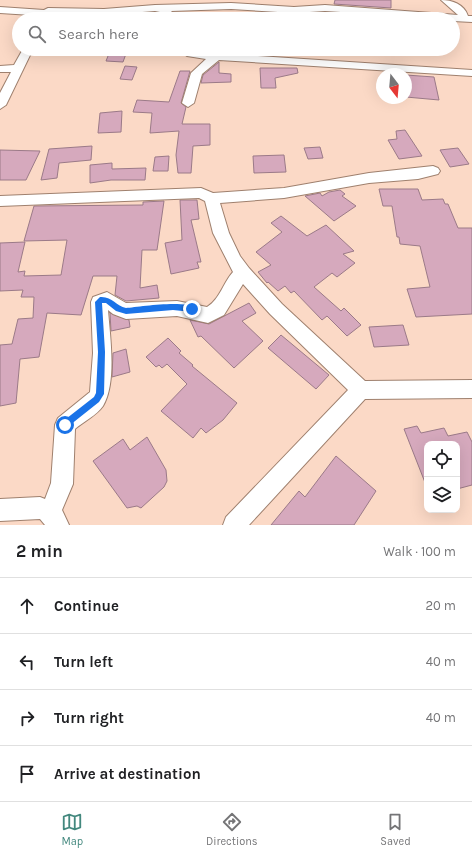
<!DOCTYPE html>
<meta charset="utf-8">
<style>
:root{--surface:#fff;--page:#f2f2f2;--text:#202124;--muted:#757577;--line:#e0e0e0;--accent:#43887e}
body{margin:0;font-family:Karla,sans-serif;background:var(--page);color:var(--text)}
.controls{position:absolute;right:12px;bottom:12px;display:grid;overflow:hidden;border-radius:8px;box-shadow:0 4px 16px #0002}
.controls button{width:36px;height:36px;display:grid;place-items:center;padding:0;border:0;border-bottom:1px solid var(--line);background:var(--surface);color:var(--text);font:20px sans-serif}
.compass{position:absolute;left:376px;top:68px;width:36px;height:36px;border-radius:50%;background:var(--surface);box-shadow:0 4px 16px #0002;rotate:164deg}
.stop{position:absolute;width:12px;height:12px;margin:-9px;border:3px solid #1a73e8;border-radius:50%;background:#fff}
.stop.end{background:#1a73e8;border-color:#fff;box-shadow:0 1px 4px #0008}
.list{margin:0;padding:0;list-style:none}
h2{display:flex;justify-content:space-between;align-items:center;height:52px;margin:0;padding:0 16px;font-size:17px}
h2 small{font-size:13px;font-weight:400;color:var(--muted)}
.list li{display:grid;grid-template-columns:26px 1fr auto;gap:12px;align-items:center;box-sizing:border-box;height:56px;padding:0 16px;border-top:1px solid var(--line)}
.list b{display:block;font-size:15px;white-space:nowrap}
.list em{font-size:13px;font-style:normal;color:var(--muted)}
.icon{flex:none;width:22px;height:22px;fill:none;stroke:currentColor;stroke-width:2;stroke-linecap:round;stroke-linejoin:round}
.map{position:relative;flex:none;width:472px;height:525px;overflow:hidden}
.search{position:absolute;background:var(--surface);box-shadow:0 4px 16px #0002;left:12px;right:12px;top:12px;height:44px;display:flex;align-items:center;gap:10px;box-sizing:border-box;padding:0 14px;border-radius:22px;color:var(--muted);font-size:15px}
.sheet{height:276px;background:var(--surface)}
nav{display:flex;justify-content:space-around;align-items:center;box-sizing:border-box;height:56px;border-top:1px solid var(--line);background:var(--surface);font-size:11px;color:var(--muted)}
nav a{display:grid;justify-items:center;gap:2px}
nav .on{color:var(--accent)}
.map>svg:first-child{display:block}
.building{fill:#d6a9bd;stroke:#9b7a88}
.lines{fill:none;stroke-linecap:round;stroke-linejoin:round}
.minor-casing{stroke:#9f806e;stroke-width:2}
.minor{fill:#fff;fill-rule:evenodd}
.route{fill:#1a73e8}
</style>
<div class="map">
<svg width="472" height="525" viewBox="0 0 472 525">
<rect width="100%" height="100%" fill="#fbd9c6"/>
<path class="building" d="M335 0H391V8L334 4Z
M334 13 390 17V19H333Z
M110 51H127L123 62 106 61Z
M219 62V73L231 74V82L201 83 203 75Z
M125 66 137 67 132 80 120 79Z
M260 68H297L298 73 275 78 276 88H261Z
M180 71H190L181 103 186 107 182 124H210V145L193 146 191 173H178L176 155 179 131 150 133 152 113 133 112 137 100 169 102Z
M406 75 434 77 439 100 406 97Z
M122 111 121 132 98 133 100 113Z
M405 130 422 156 399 159 388 140 397 139 396 131Z
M92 146 91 160 59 163 57 178 41 180 49 149Z
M320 147 323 158 308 159 304 148Z
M458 148 469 164 450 167 440 150Z
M0 150 40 151 26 180H0Z
M284 155 286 172 254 173 253 156Z
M169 156 168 171H153L155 157Z
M112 163V169L146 168 145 180H111L90 183V165Z
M379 189H418L422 200 443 199 445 204H448L458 228H472V314L416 317 407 289 430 287 420 246 400 244 399 237H397L392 206H383Z
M340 190 345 194 342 196 356 206 334 221 305 196 320 193 322 196 329 192Z
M180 200H197L199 219 191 220 201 262H197L199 268 171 274 165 243 182 240Z
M164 201 157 250H142L140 288 157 285 159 298 126 301 115 295 117 276H93L81 315 47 313 39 357 20 359 16 403 0 406V345L12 344 18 319 33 318 34 297H21L23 290 0 291V243L25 242 18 272 25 271 24 276 61 275 67 240 24 241 34 206 143 205V202Z
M281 216 307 236 326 225 354 251 343 254 355 263 337 277 332 273 314 287 341 311 344 308 361 325 347 336 327 316 322 320 294 291 291 293 285 286 278 291 268 282 267 283 258 272 271 265 256 252 282 232 271 223Z
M249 303 256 313 242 321 263 341 234 368 201 336 198 337 190 320 209 324Z
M110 313 129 320 130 327 111 331Z
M403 325 409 345 374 347 369 327Z
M281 335 329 375 316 389 268 348Z
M168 338 181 351 179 353 193 365 192 366 237 403 223 420 206 433 201 428 193 438 161 411 187 384 167 364 162 368 159 365 156 367 146 357Z
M126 349 130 372 112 377 113 353Z
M417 426 421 433 444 428 448 436 467 432 472 442V485L457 489V444H427L426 485 404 429Z
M147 437 166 470 167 481 164 487 141 508 137 506 127 508 93 461 123 439 130 450Z
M336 456 376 491 354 525H271L299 491 305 497Z"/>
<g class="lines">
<g class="minor-casing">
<path id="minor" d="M441 0C452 0 464 4 468 16H472V22L453 21V19L325 11 294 13 231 9 171 11 176 16 171 19 160 12 155 11 104 15 51 14 47 16 0 13V7L44 10 48 8 104 9 155 5 231 3 294 7 325 5 458 15Z
M23 49H33L6 105 0 109V93L11 72H0V66L14 65Z
M177 49H190L194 51 214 53 221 50 225 51 226 54 472 70V76L219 60 202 74 194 103 188 107 182 103 191 73 206 59 187 56Z
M433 166 438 168 440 171 438 174 418 179 369 183 284 198 220 203 229 233 240 256 249 268 282 304 365 381 472 380V398L365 399 249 525H223L226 517 348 390 270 314 243 284 224 315 208 323 177 316 126 319 113 314 108 310C110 337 117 382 103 406 97 415 83 422 75 429L73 484 62 510 69 525H45L40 519 0 521V499L40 497 45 499 51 483 55 425 58 418 90 392 93 353 91 302 93 297 107 292 126 303 177 301 207 307C220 299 223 283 233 272L213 233 205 201 199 198 0 206V196L201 188 213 193 284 188 369 173Z"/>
</g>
<use href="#minor" class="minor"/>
</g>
<path class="route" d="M100 297C112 296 116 306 126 308 139 307 188 299 195 309L192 312 173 310 126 314 116 311 106 303H102L105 352 104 394 99 402 65 429 62 428V422L94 397 96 393 98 352 95 302Z"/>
</svg>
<div class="controls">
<button><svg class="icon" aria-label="locate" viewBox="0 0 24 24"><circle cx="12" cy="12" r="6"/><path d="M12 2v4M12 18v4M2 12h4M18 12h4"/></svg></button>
<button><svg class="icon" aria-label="layers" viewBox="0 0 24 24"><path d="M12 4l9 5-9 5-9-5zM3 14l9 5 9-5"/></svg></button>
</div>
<svg class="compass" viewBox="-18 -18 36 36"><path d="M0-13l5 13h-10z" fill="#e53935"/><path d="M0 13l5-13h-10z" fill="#757577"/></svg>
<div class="stop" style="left:65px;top:425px"></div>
<div class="stop end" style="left:192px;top:309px"></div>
<div class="search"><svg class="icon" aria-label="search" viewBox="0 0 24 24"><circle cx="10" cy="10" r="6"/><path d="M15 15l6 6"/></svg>Search here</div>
</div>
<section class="sheet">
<h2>2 min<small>Walk · 100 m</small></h2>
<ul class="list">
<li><svg class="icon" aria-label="ahead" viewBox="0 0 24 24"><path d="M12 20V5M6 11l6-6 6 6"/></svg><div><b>Continue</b></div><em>20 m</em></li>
<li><svg class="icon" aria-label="left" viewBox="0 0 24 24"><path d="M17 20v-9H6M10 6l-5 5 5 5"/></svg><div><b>Turn left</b></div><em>40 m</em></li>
<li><svg class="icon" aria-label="right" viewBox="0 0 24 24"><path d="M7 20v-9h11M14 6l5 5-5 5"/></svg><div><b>Turn right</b></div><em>40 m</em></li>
<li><svg class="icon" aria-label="arrive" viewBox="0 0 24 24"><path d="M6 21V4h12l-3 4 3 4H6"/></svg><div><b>Arrive at destination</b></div></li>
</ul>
</section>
<nav>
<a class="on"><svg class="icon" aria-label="map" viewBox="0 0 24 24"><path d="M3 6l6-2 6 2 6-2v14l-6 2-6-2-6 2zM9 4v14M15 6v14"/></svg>Map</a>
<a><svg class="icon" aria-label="directions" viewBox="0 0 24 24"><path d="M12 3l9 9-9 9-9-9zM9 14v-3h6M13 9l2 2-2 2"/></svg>Directions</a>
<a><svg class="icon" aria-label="saved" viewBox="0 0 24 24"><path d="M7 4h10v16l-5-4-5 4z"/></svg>Saved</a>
</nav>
